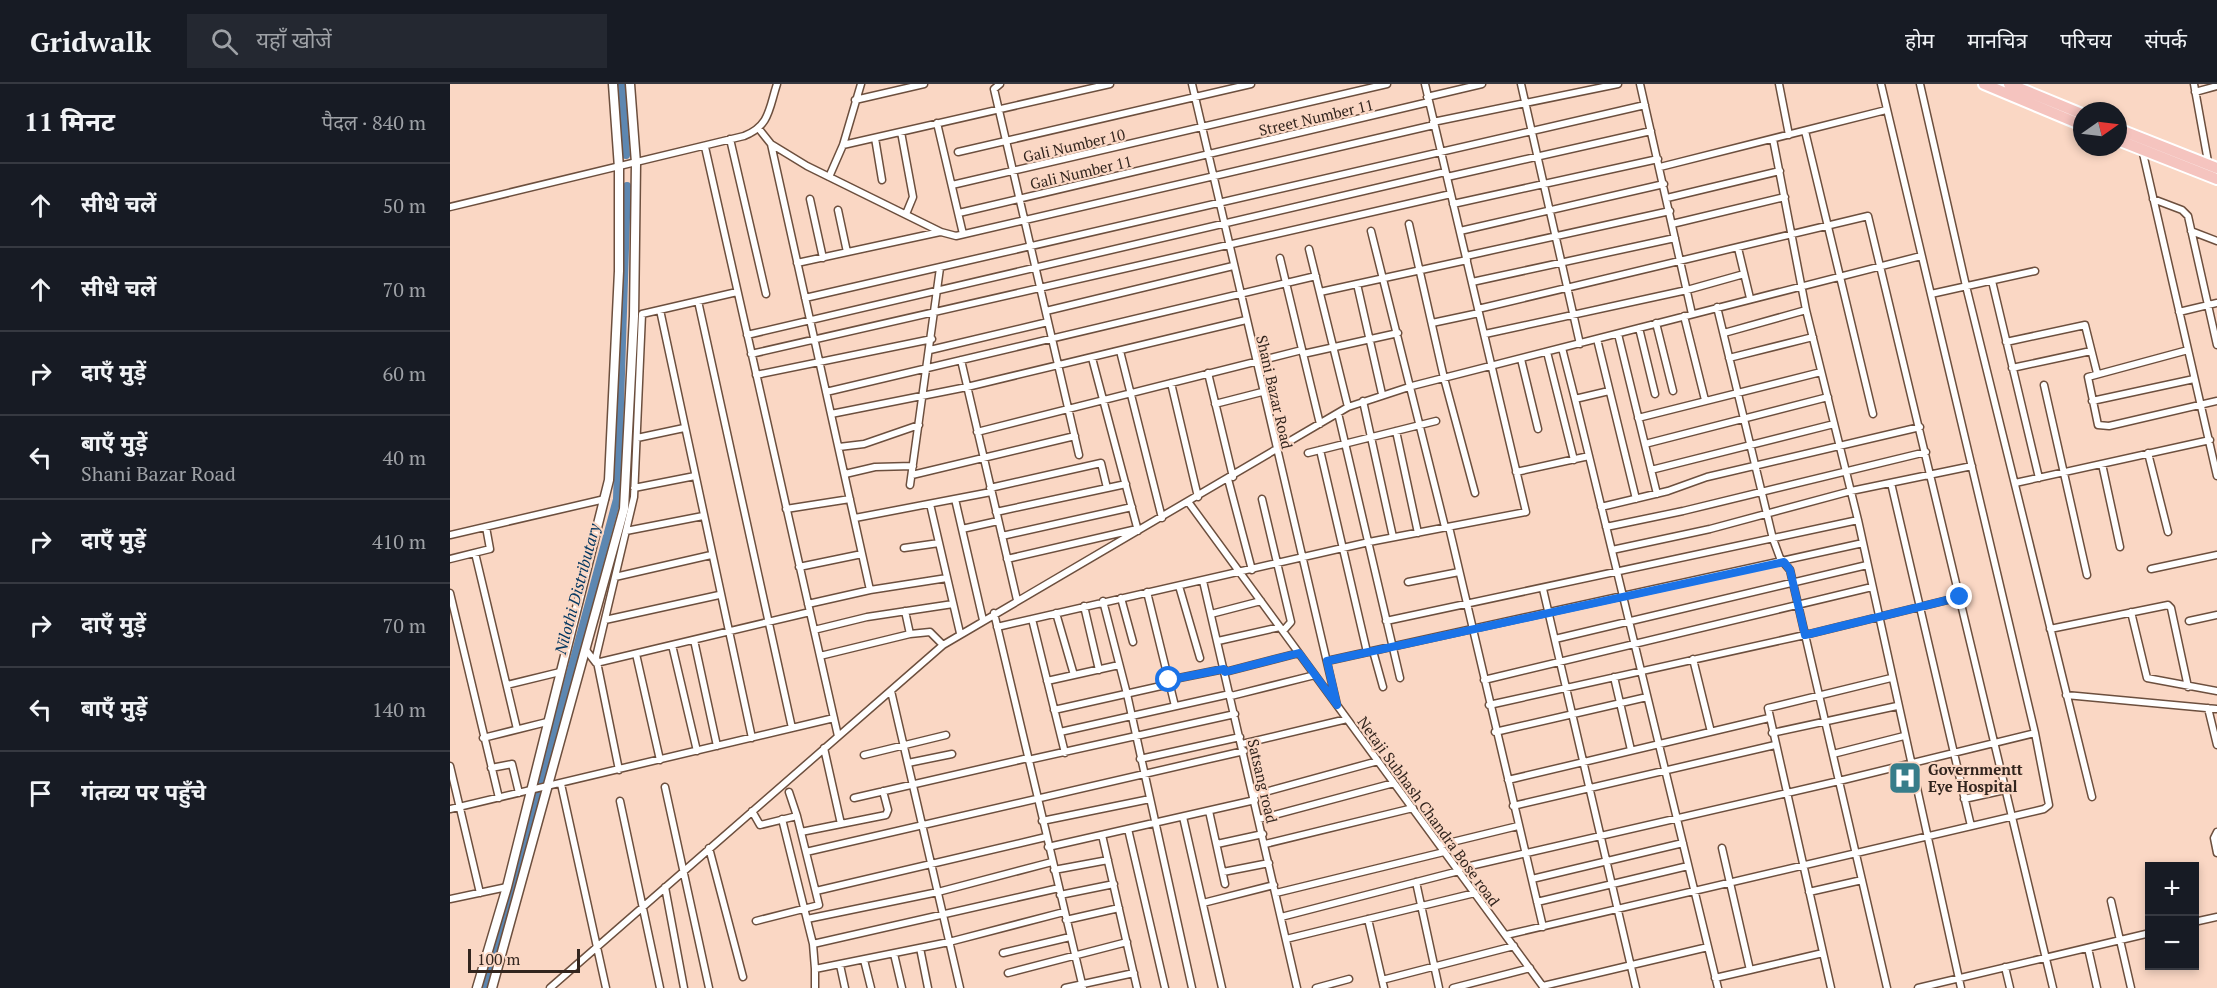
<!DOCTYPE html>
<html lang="hi">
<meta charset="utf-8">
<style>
:root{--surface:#171b24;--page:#242831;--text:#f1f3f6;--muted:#9ea1a6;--line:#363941}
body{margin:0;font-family:"PT Serif","Noto Sans Devanagari",serif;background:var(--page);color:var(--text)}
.controls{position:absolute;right:18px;bottom:18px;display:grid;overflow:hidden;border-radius:0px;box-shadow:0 3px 9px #0003}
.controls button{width:54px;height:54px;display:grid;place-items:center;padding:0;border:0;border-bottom:2px solid var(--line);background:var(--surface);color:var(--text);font:30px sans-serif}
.compass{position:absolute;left:1623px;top:18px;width:54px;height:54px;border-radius:50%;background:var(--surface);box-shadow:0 3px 9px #0003;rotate:76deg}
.scale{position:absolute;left:18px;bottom:15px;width:112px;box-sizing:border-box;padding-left:6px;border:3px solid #32251e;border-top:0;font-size:16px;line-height:21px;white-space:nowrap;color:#32251e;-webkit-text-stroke:4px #fad7c4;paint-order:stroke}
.stop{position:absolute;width:18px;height:18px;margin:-14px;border:4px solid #1a73e8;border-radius:50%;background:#fff}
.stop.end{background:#1a73e8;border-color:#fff;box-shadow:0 2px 6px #0008}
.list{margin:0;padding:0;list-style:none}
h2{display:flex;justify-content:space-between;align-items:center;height:78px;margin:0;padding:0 24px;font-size:26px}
h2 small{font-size:20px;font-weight:400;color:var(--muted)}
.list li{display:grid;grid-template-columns:39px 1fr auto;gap:18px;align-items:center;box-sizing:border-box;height:84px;padding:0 24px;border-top:2px solid var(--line)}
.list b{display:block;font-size:22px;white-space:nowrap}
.list p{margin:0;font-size:20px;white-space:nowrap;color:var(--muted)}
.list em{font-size:20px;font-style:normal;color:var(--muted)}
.icon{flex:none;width:33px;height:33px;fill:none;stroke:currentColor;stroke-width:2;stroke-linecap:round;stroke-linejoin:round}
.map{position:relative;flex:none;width:1767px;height:904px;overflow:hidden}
header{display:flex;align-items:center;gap:36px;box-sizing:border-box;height:84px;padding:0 30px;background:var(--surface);border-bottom:2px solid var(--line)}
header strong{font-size:28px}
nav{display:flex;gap:33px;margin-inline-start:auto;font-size:21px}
.search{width:420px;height:54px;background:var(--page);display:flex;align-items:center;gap:15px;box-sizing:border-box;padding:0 21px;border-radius:0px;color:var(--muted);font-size:22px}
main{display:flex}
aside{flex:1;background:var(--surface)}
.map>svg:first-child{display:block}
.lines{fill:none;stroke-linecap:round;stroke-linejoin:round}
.canal{stroke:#5d87b1;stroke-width:8}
.minor-casing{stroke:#6c4f3e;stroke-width:9}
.tertiary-casing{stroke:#6c4f3e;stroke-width:11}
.primary-casing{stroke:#fff;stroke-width:14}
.minor{stroke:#fff;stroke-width:6}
.tertiary{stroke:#fff;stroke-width:8}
.primary{stroke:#f5c4bf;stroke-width:10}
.route{stroke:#1a73e8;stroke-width:8}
.labels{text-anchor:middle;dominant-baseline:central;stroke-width:4.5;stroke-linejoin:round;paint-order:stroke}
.street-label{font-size:15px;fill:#32251e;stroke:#fad7c4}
.poi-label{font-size:15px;font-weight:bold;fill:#32251e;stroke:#fad7c4;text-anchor:start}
.water-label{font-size:16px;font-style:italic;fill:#053861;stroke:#fad7c4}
</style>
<header>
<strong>Gridwalk</strong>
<div class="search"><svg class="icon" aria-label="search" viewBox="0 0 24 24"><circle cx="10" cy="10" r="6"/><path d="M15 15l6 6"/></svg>यहाँ खोजें</div>
<nav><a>होम</a><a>मानचित्र</a><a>परिचय</a><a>संपर्क</a></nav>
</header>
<main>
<aside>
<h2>11 मिनट<small>पैदल · 840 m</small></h2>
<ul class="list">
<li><svg class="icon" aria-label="ahead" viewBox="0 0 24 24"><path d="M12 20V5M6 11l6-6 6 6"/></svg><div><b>सीधे चलें</b></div><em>50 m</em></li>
<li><svg class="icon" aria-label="ahead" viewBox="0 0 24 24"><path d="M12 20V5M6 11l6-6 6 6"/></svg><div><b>सीधे चलें</b></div><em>70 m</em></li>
<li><svg class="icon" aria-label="right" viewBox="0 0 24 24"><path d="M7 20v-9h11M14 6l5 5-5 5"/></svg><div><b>दाएँ मुड़ें</b></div><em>60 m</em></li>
<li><svg class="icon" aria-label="left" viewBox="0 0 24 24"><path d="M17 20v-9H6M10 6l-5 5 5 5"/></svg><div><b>बाएँ मुड़ें</b><p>Shani Bazar Road</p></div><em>40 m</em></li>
<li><svg class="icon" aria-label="right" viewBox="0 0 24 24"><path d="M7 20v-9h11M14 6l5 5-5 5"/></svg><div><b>दाएँ मुड़ें</b></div><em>410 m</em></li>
<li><svg class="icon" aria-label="right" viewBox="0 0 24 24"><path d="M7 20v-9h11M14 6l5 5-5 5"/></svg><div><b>दाएँ मुड़ें</b></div><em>70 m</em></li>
<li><svg class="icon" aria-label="left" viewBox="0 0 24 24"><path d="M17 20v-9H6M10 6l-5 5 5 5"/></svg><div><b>बाएँ मुड़ें</b></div><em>140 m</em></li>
<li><svg class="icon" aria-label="arrive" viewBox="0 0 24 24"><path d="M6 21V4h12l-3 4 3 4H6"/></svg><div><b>गंतव्य पर पहुँचे</b></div></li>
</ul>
</aside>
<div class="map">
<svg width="1767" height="904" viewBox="0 0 1767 904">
<rect width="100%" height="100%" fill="#fad7c4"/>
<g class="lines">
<path class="canal" d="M172 0 176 71
M33 904 41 883 167 415 177 102"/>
<g class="minor-casing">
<path id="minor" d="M550 0 544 5 629 371
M742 0 887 621
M1071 0 1130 260
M1190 0 1242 230
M1329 0 1339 51
M1470 0 1516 202 1642 713
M1744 0 1759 83
M1745 8 1767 2
M977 13 1032 0
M405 16 474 0
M983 38 1168 0
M487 39 513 150
M309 45 321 60 420 506
M1355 47 1423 330
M451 48 463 113 456 130
M425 54 432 96
M280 55 316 210
M1323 55 1356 226 1408 436 1511 904
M321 60 357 82 491 148 506 152 984 41
M393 61 660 0
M255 63 388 652
M1692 65 1767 392
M508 68 801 0
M1210 83 1436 26
M379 93 393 61 411 0
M997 93 1201 47
M502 101 937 0
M1217 114 1330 87
M360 115 373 174
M1703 115 1732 126 1738 132 1767 261
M1003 120 1208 75
M0 123 294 52C320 42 319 24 327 0
M388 126 397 168
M509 129 979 18
M959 140 994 294 1025 409
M1222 140 1335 113
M921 147 995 443
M1010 147 1214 100
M1741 147 1767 157
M1288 164 1300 214
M859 165 898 323
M1016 172 1220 127
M830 174 870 340
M347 179 490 148
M1542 197 1589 394
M1022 198 1225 154
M907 200 932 310
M870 208 1017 176
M1481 210 1585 187
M355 214 1195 21
M248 217 342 644
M1267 223 1323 455 1330 474 1340 486 1437 904
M1028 225 1418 132 1603 904
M210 226 302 654
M596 227 783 182
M1729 228 1767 219
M1234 232 1255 316
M982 239 1029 229
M1206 239 1223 307
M1189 244 1205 310
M1274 249 1356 226
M1035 250 1237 206 1294 190
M1168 250 1207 410
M297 251 995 88
M1147 255 1186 415
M1556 258 1635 241 1647 289
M1112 264 1125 315
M480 266 598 238
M1738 266 1638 293 1648 341 1659 342 1767 317
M670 267 712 434
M1097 268 1124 376
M301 270 1001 110
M853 270 948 249
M642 274 688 447
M1279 274 1363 253
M1071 275 1088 345
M511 276 567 516
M1562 284 1641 267
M758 289 783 393
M306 291 482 255
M721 299 748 413
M1594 301 1637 491
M376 308 866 192
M913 317 943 453
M1642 317 1744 295
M765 320 812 308
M888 329 950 594
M381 330 517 303 796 236
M1188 334 1371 288
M946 347 968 449
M527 348 852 266
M187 354 234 344
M1195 360 1378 313
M389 363 414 360 469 341
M870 366 917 568
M858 369 986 337
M1698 369 1718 448
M1139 372 1125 315 1159 307
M1652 380 1670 463
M1201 386 1384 340
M1066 388 1139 372 1268 904
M395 390 425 383 463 382
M462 391 625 352
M778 395 802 486
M1441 399 1521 742
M1565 399 1760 356
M460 401 490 184
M184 404 245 392
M540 404 651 379 657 404
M505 415 533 536
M812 415 841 538 833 547
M739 419 1094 904
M480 420 510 549
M1151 423 1218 407 1257 393 1470 343
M336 425 400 415
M546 428 676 400
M405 434 541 408
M999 443 1093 843
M1156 443 1233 427 1476 368
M512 445 548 437
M176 447 253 432
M0 451 155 415
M552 452 682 423
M454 464 489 459
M1162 466 1260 445 1401 407 1522 382
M25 469 67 645
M0 475 40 465 36 443
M557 475 687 445
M349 483 412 470
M1701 485 1767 471
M165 493 261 471
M753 497 847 904
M958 498 1009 488
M729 502 750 574
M1093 505 1186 904
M697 508 725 622
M0 509 49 714
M671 514 683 558
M653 517 677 610 742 904
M358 520 420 506 497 494
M634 522 649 586
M1681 528 1697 594 1767 607
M544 529 633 904
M606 529 624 591
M761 530 811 517
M582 535 615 669
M155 536 269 511
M936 537 1408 436
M1739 537 1767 531
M547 543 919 458 1076 428 975 0
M1600 545 1718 521 1721 524 1738 603
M364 546 417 533 503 520
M460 550 480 548 493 561
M1105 555 1417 481
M244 556 267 662
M768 557 830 543
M222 561 247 667
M136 566 146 579 360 528
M923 567 933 603
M186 570 210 676
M370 572 460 550 455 527
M1243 575 1261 648
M877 577 1413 459
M775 588 849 569
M1164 593 1181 666
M719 596 774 585
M1034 596 1422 503
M597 597 669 581
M57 601 110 588
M441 607 510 904
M1616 611 1767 625
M781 612 865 591
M1039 621 1355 551 1510 513
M1758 624 1767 661
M604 626 720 600
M610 648 780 610
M1045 648 1197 613
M1322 649 1447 622
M33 654 97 638
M792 660 897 635
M374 664 391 740
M1383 670 1454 652
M414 671 496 651
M690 675 790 653
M578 676 785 630
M458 679 502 670
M0 682 30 809
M41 684 62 680 69 709
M169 686 146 573 184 413 192 230 287 208
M1058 696 1319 634
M111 700 156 904
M215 703 259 904
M339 708 347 732
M804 711 928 677
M404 714 578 674
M1514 715 1555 706
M170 717 210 904
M1063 722 1325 661
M0 725 384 634
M302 727 310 741 347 732 369 821 306 837
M759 727 775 800
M733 733 772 904
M332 735 363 860 365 885
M809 735 944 699
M592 737 700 715
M678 745 715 904
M351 748 436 731 438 726 433 707
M1767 748 1764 754 1767 769
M652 751 687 904
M767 760 813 750
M815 760 963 724
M990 761 1068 742
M598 763 805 716
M259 764 293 893
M1272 764 1300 886 1373 869
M356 768 794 667
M1007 785 1389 697 1585 649
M604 786 658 776
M773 788 819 779
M1082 795 1233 759
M966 798 989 904
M215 803 234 904
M366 807 596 753
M1359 808 1412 796
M826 809 994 768
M610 811 664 800
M0 815 57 803
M1661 817 1681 904
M1087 818 1238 782
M753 819 824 801
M831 833 1009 787
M357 835 488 808 602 778
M918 835 934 904
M616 836 669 824
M1744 838 1767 833
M1056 851 1594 725 1599 721 1585 649 1431 0
M836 855 1025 809
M363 860 609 804
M470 864 478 904
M1638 864 1647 904
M553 869 620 853
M444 870 452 904
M414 876 421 904
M390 881 395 904
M1555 883 1560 904
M558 889 677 858
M1265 894 1300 886
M932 896 1064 862
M1093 902 1258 863
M100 904 493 561 898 323 962 302 1471 172
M365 904V885L499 858 614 828
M615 904 684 889
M866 904 899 895
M1003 904 1080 884
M1381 904 1318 624 1441 594
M1468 904 1700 849"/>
</g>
<g class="tertiary-casing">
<path id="tertiary" d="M27 904 57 803 159 396 169 187V84L163 0
M42 904 174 425 184 232 186 79 180 0"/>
</g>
<g class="primary-casing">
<path id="primary" d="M1534 0 1632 41
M1559 0 1632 30
M1668 45 1767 84
M1668 56 1767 95"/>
</g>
<use href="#minor" class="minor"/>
<use href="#tertiary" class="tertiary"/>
<use href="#primary" class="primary"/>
</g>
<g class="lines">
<path class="route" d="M719 596 774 585 775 588 849 569 887 621 877 577 1334 478 1340 486 1355 551 1510 513"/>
</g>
<defs>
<g id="hospital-square" transform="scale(1.725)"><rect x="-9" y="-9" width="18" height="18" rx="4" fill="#377d8a" stroke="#fad7c4"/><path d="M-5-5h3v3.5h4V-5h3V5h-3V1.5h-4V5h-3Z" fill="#fff"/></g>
</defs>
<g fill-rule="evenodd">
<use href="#hospital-square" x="1455" y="694"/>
</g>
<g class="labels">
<g class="street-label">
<text transform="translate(866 33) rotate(-13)">Street Number 11</text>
<text transform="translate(624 61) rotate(-13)">Gali Number 10</text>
<text transform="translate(631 88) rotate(-13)">Gali Number 11</text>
<text transform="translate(825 308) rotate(77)">Shani Bazar Road</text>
<text transform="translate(813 697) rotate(77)">Satsang road</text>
<text transform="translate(979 727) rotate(54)">Netaji Subhash Chandra Bose road</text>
</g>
<g class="poi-label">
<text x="1478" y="685">Governmentt<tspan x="1478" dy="17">Eye Hospital</tspan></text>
</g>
<g class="water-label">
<text transform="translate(127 505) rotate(-75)">Nilothi Distributary</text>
</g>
</g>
</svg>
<div class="controls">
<button>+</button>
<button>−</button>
</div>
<svg class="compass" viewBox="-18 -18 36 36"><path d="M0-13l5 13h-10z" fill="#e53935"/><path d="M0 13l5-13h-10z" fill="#9ea1a6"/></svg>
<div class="scale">100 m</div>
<div class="stop" style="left:719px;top:596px"></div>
<div class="stop end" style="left:1510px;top:513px"></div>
</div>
</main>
